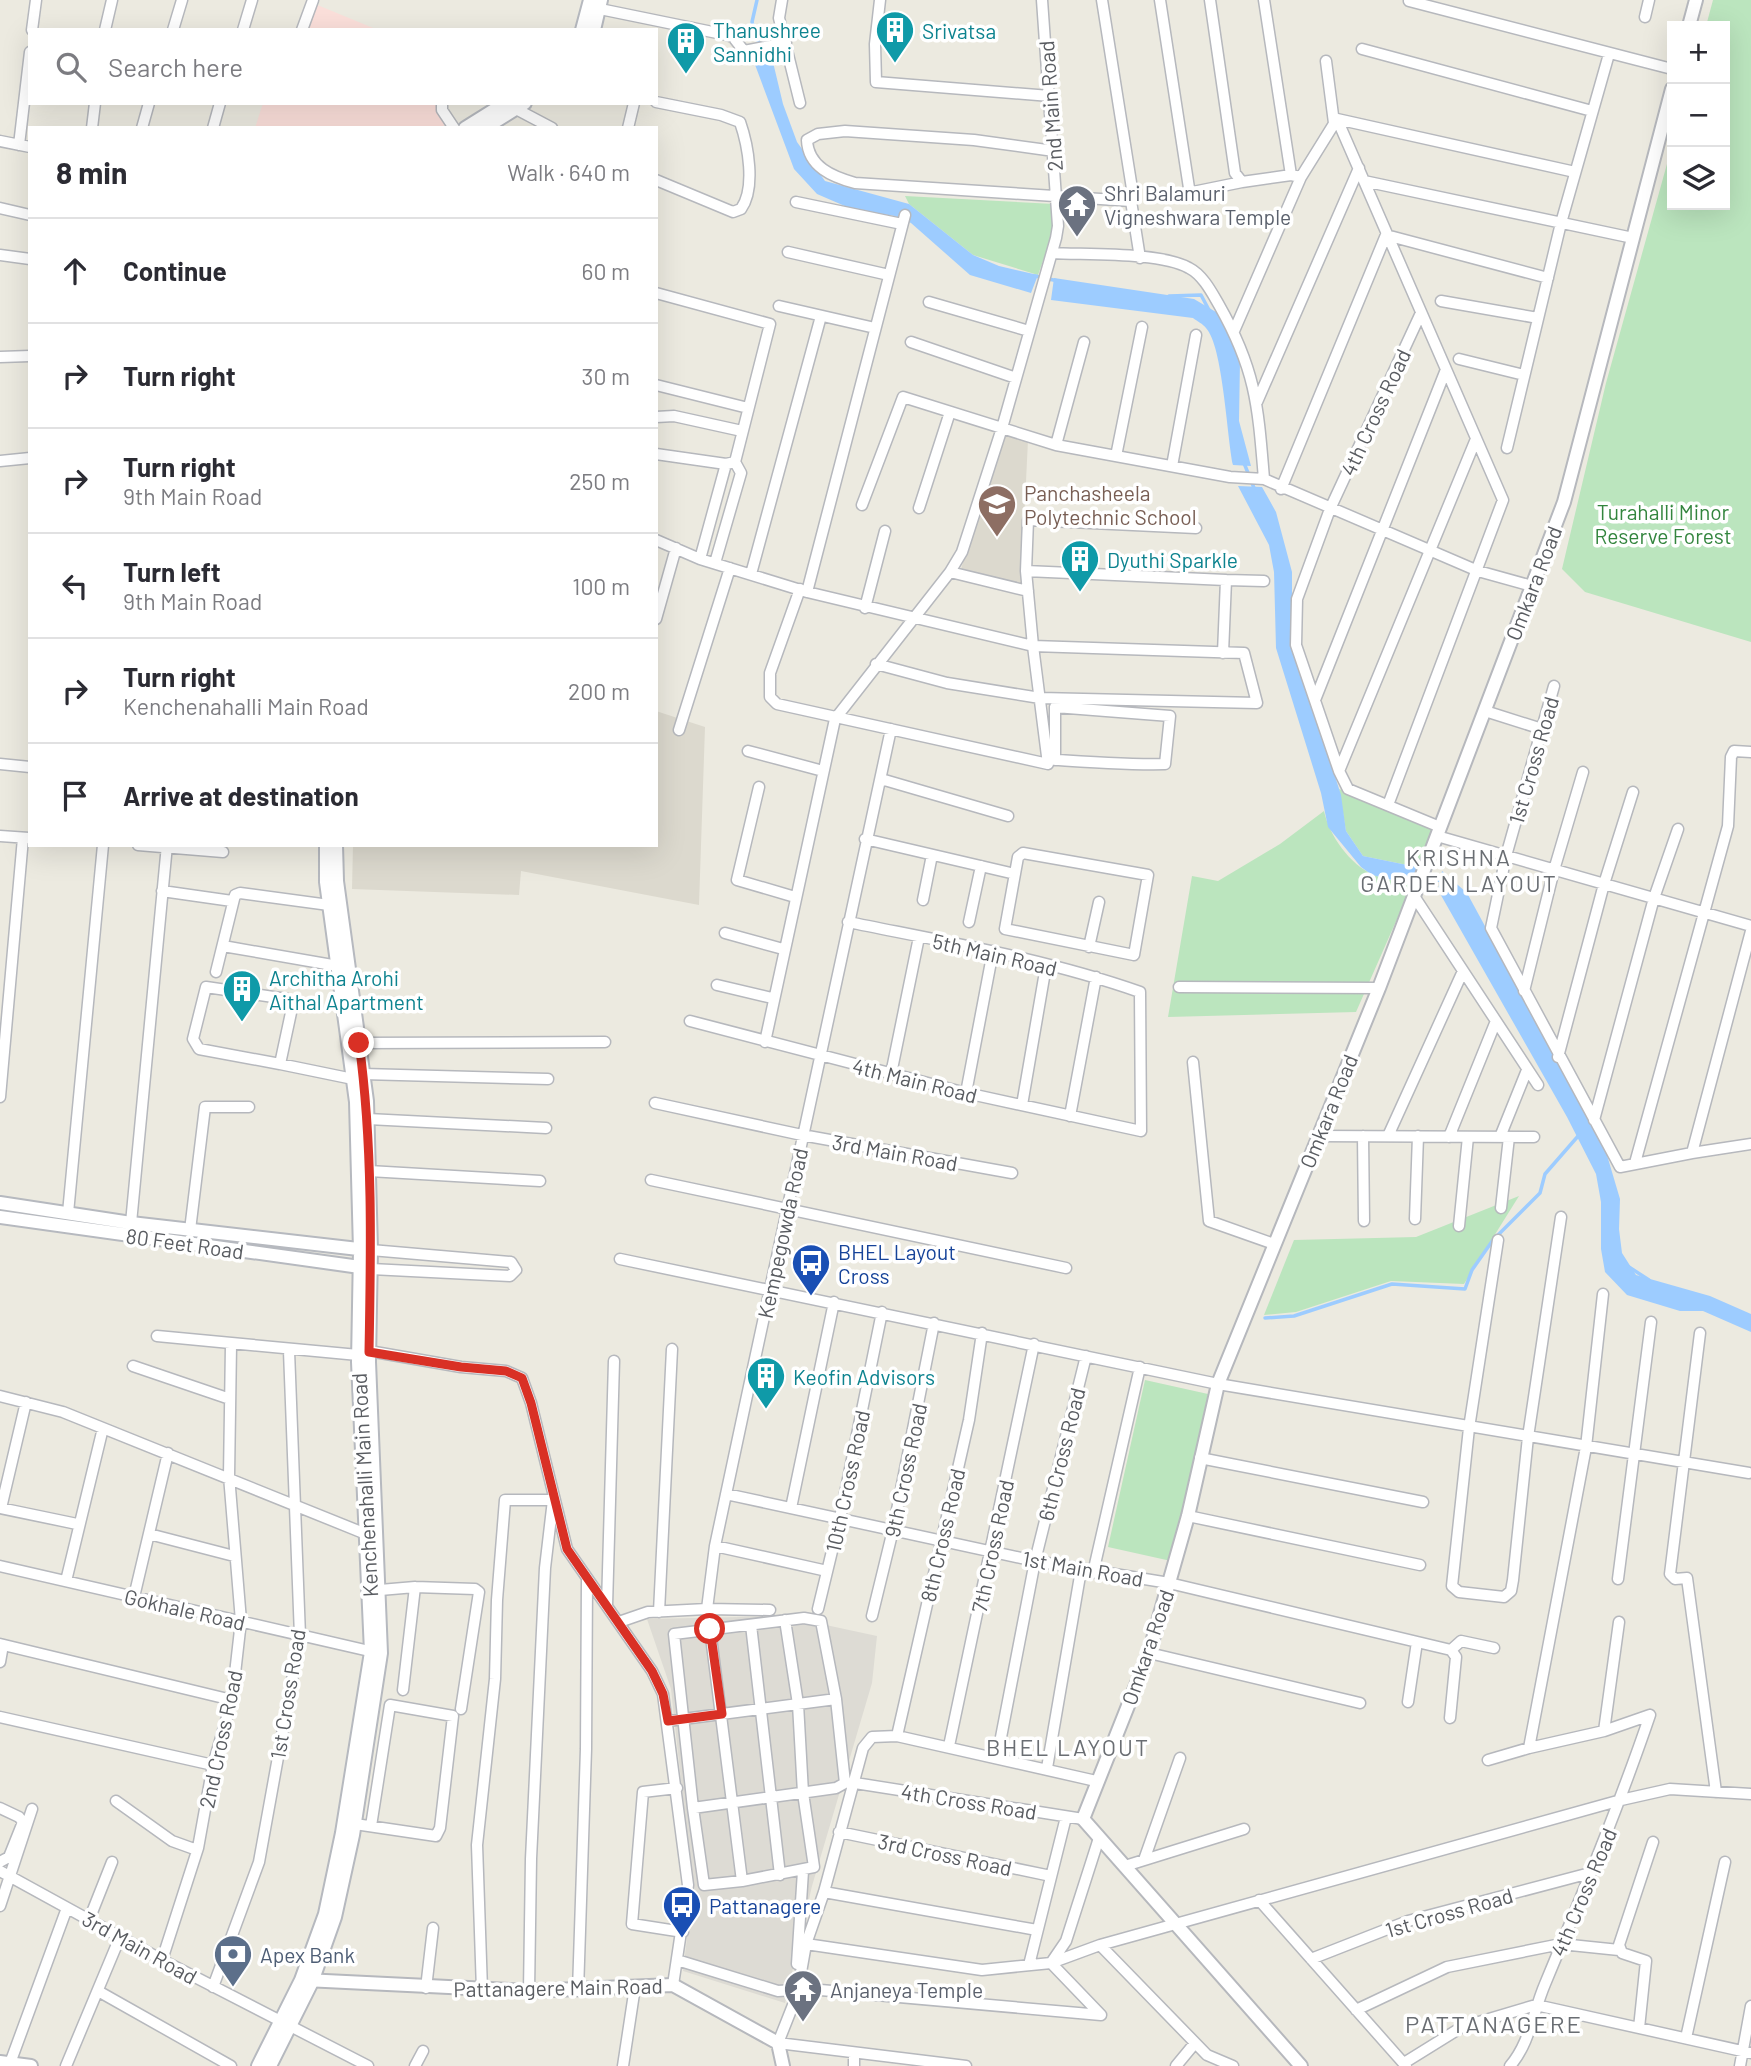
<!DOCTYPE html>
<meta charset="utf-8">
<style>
:root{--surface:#fff;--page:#f7f7f7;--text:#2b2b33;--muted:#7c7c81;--line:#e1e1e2}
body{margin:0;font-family:Barlow,sans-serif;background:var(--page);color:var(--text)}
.controls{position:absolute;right:21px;top:21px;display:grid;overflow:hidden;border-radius:0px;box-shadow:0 7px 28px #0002}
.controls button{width:63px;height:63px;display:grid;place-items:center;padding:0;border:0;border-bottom:2px solid var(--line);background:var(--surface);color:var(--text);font:35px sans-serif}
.stop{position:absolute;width:21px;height:21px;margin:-16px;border:5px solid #d93025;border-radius:50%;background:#fff}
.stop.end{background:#d93025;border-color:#fff;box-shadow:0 2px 7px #0008}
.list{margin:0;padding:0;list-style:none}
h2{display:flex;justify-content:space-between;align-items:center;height:91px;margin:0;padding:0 28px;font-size:30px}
h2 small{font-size:23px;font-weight:400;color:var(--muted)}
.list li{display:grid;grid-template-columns:46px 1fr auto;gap:21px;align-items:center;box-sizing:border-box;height:105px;padding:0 28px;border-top:2px solid var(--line)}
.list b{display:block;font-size:26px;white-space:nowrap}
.list p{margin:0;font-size:23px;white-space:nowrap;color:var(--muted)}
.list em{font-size:23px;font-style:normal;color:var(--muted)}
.icon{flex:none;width:38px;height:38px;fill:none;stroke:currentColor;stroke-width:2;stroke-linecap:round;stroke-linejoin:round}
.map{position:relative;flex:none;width:1751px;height:2066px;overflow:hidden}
.search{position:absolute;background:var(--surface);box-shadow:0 7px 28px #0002;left:28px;top:28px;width:630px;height:77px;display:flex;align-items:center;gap:18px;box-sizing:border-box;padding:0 24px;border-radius:0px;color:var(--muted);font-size:26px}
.panel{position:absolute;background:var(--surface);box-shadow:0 7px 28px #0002;left:28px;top:126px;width:630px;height:721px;border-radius:0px}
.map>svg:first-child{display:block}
.industrial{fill:#dddbd4}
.education{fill:#dcd9ce}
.medical{fill:#fbdfda}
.green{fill:#bbe5be}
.water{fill:#9dccff}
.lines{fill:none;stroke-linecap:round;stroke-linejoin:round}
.stream{stroke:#9dccff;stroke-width:3.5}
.minor-casing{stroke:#b6b8bd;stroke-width:13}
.tertiary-casing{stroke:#b6b8bd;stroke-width:16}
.secondary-casing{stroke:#b6b9bf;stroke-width:16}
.minor{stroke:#fff;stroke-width:10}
.tertiary{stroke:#fff;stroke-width:12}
.secondary{stroke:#fff;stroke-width:12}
.route{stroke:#d93025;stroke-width:9}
.labels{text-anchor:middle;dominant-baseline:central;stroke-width:7;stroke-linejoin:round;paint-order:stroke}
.culture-label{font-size:21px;fill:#0d838f;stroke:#fff;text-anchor:start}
.street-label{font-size:21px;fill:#595c61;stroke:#fff}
.worship-label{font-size:21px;fill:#5b616d;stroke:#fff;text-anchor:start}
.education-label{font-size:21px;fill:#785e54;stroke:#fff;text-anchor:start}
.park-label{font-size:21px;fill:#33853e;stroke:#fff}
.transit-label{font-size:21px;fill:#164399;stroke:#fff;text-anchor:start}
.service-label{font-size:21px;fill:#4e5e75;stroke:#fff;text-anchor:start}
.neighbourhood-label{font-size:23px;letter-spacing:2px;fill:#6a6e73;stroke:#fff}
.quarter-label{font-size:24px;letter-spacing:2px;fill:#6a6e73;stroke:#fff}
</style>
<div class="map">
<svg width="1751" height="2066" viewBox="0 0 1751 2066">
<rect width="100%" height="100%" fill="#eceae0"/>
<path class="industrial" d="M784 1616 877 1636 872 1683 812 1886 785 2003 683 1971 693 1890 671 1689 647 1619Z"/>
<path class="education" d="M1002 432 1028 440 1021 585 961 569Z
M656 711 705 727 699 905 521 871 519 895 352 889 353 845H656Z"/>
<path class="medical" d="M315 4 378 30H305Z
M263 103H442L446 124 440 128H255Z"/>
<path class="green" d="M1713 0H1751V642L1585 592 1562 569 1606 383 1672 146V205H1725V26H1706Z
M905 196 1054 204 1055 227 1038 275 973 255 909 204Z
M1339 789 1435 827 1417 867 1363 856 1346 831Z
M1324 811C1329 835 1350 865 1374 875 1386 880 1400 882 1412 885L1356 1012 1168 1017 1192 876 1218 881 1280 844Z
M1519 1196 1464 1284 1391 1281 1296 1312 1264 1315 1294 1240 1416 1237Z
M1145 1380 1208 1394 1171 1561 1108 1547Z"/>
<path class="water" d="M772 58 783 104 797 142 825 181 909 204 973 255 999 266 1038 275 1031 293 970 275 911 223 895 216 854 210 817 194 794 169 754 62Z
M1054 278 1194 299 1216 312 1232 332 1240 361 1239 421 1251 466 1233 465C1227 437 1223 346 1206 328 1203 324 1197 321 1193 318L1051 300Z
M1238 486 1262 487 1276 512 1292 572V641L1341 795 1346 831 1363 856 1417 867 1412 885 1372 875 1361 867 1328 827 1321 793 1276 648 1274 572 1269 545Z
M1442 871 1467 893 1604 1145 1620 1199 1619 1229 1622 1253 1636 1275 1710 1296 1751 1314V1332L1703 1311H1680L1627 1295 1605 1272 1601 1249V1202L1596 1174 1567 1117 1438 890Z"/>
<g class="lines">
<path class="stream" d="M757 0 752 22 765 62
M1035 276 1058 281
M1169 296 1201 295 1209 310
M1244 463 1254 488
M1426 876 1442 881
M1629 1267 1649 1280
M1265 1318 1294 1316 1392 1284 1465 1289 1472 1270 1493 1240 1540 1193 1545 1174 1579 1135"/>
<g class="minor-casing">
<path id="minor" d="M782 0 779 18 800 103
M880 0 875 44 876 82 1050 96
M1160 0 1189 188 1193 192 1242 182
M1210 0 1235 173 1242 182 1291 175 1301 177 1234 331
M1264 0 1291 175
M1409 1 1672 69
M600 9 727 35 733 37 744 51 786 43
M1645 17 1649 0
M32 30 36 0
M105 30 112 0
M173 30 182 0
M243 30 252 0
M302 30 313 0
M1362 49 1592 111
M1326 61 1334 123
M656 102 721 115 740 122C748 145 756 188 741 209L733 212 656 180
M442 103V110L454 128
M516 109 552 128
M1337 119 1575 172
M92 128 95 103
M142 128 149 103
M213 128 220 103
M628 128 634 103
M0 141 30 147
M19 145 30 52
M1054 151 974 140 845 131 818 134 807 140C808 167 833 177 855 183L1131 201 1133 195 1102 0
M1301 177 1337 119 1503 500 1388 805
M1364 181 1633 238
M1131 201 1140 258
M796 202 902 224
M0 208 30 215
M788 252 889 275
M1052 253C1086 255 1161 252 1189 268 1203 275 1212 293 1219 305 1256 370 1258 406 1264 479L1478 571 1532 586
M0 255 30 259
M656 293 770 324 735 462 741 473 715 563
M1441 301 1538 318
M929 302 1029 331
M779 306 875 328
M1420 315 1330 509 1297 599 1296 645 1339 771 1348 789 1440 827
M911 342 1016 378
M0 357 30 356
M1459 359 1524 375
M656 385 748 408
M1257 402 1359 168
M656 417 674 416 742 431
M1056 445 1230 477 1264 479
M1507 448 1561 223 1609 54
M656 454 726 464
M1116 456 1142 327
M0 461 30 458
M1172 466 1196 335
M1281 489 1386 235 1548 278
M862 505 903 397 1056 445 1084 342
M919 508 950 412
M656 540 700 559 807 592 1033 646 1048 764 777 704 770 697V673L800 589
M700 559 726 464 735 462
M1026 571 1226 580 1223 653
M950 572 1028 591
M751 574 821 316
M1226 580 1264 581
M807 592 905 215
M865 608 885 531
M656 619 676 548
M876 664 947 683 1040 698 1257 703 1244 653 1033 646 1026 571 1028 520 1196 528
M1554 686 1506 856 1491 928 1620 1167 1692 1153
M1315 700 1445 372
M1485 711 1542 729
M679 730 730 568
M748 751 823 771
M1047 759C1087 762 1126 765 1165 764L1170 716 1055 707V760
M0 764 30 767
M1339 771 1476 439
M881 779 1008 816
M759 787 737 880 795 897
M0 836 29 838
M1437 836 1751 926
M865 839 1015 874
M138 845 223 852
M1023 853 1148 875 1134 955 1005 929 1018 857Z
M162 891 232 901
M1414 896 1538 1085
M923 900 932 855
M969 922 981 866
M1751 931 1692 1153 1751 1144
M725 933 783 949
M223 946 338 966
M1089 947 1099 902
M216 972 235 895 240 893 329 905
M717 985 772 998
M1179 987 1379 988
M1524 991 1554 870 1583 772
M690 1021 966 1093 1141 1131 1140 992C1046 959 946 942 848 922
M765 1042 835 719 950 572 962 552 1002 428 1056 238 1058 226 1042 0
M359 1043 605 1042
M1558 1057 1604 884 1633 792
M1193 1062 1209 1221 1274 1244
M280 1064 199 1049 193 1039 206 987 287 999 292 1008 280 1064 353 1079
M363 1074 548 1079
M891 1074 919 937
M966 1093 993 951
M0 1097 23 838
M655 1103 802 1135 1012 1173
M1022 1105 1046 966
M1070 1116 1096 977
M368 1119 546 1128
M1594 1120 1654 898 1678 829
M1318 1136 1534 1137
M1363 1136 1364 1221
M1388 1136 1463 971
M1449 1137 1496 1021
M1500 1137 1527 1070
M1635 1163 1728 826 1731 757 1734 751 1751 752
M369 1171 540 1181
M651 1180 1066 1268
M1501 1208 1509 1137
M68 1213 103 845
M1415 1219 1418 1136
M131 1223 167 845
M1459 1226 1468 1137
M190 1230 205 1107H249
M1498 1240 1469 1428 1452 1586 1459 1592 1504 1597 1511 1591 1513 1580 1528 1437 1561 1217
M620 1259 1218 1384 1749 1473
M371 1269 510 1276 516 1270 511 1262 371 1250
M1603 1294 1586 1447 1529 1748 1604 1731 1650 1715
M1700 1333 1670 1574 1675 1579 1687 1578 1716 1792
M157 1336 358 1355
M369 1351 461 1367 506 1371 522 1378 531 1403 567 1549 652 1671 663 1694 688 1885 673 1985
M133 1366 230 1399
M0 1396 63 1412 366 1534
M1200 1458 1423 1502
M726 1494 1035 1561 1169 1583 1451 1650 1456 1657 1450 1718
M0 1508 77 1524
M1 1508 26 1402
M791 1508 834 1302
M1188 1516 1420 1565
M149 1534 234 1556
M715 1546 827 1571
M0 1566 378 1653
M1093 1573 1140 1367
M1618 1579 1651 1322
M66 1581 103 1428
M380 1590 415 1587 475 1589 479 1592 461 1709
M134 1597 168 1453
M607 1606 614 1361
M707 1609 770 1610
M818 1609 840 1518 882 1312
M659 1612 672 1349
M872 1616 893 1530 934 1323
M804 1618 821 1621 836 1699 845 1783 836 1788 693 1808 674 1634Z
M619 1622 648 1612 707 1609 715 1546 745 1405 891 729
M751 1625 780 1875
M710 1629 742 1881
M0 1644 232 1700
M1451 1650 1461 1641 1494 1648
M1149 1653 1360 1703
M0 1662 3 1645
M403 1690 415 1587
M1408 1702 1417 1642
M0 1717 213 1765
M668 1721 836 1699
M1604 1731 1619 1622
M897 1736 969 1420 982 1333
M949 1746 1034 1344
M997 1758 1035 1561 1086 1356
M1488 1760 1529 1748
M1047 1768 1081 1570
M855 1783 1083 1819
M677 1788 643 1792 632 1924 683 1932
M116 1801 172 1841 197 1850
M0 1808 19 1817 23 1822 9 1857 0 1862
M693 1808 704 1885 742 1881 814 1867 803 1793 798 1704 785 1620
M355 1824 436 1836 440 1828 453 1716 390 1705 371 1826
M839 1832 1051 1876
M1099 1838 1066 1941 1051 1963 1101 2015
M1144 1860 1180 1758
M1125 1866 1244 1829
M0 1871 162 1960 368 2066
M824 1892 1037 1930
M1259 1900 1406 2066
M0 1906 32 1809
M89 1920 112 1862
M806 1944 982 1970 1051 1963 1100 1945 1621 1800 1670 1789 1751 1794
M1100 1945 1207 2055 1233 2066
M1311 1959 1408 1921 1590 1873
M162 1960 198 1848 213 1765 232 1700 241 1621 229 1476 231 1345
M677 1960 778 1991 793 1990 796 1982
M797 1964 803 1871
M1029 1965 1066 1817
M213 1987 259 1862 300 1636 289 1351
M426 1988 433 1928
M798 1988 1101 2015
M482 1990 477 1845 495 1679 497 1600 505 1500H553L545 1568 531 1859 529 1991
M98 1991 231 2066
M578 1991 586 1749 587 1580
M1356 2010 1447 1967 1561 1944 1619 1950
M1639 2028 1646 1961 1622 1953 1619 1945 1653 1842
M1686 2038 1725 1862
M1404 2063 1462 2027 1536 2005 1751 2053
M9 2066 67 1908
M66 2066 120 1937
M415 2066 423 2051
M623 2066 635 1987
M854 2066V2053
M966 2066 778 2043 797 1995 806 1944 824 1892 863 1748 872 1737 897 1736 1096 1781
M1176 2066 1195 2043
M1510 2066C1530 2043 1533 2012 1545 1984 1582 1895 1619 1806 1650 1715
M1740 2066 1751 2006"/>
</g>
<g class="tertiary-casing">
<path id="tertiary" d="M1689 26 1696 0
M305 1980 529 1991 673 1985 778 2043 783 2066
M0 2062 31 2066
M1301 2066 1083 1819 1149 1653 1188 1516 1218 1384 1379 988 1564 502 1672 89"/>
</g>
<g class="secondary-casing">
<path id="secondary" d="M582 30 590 0
M594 30 601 0
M465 128 505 103
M485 128 525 103
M0 1203 131 1223 367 1250
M0 1217 367 1268
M258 2066 301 1980 325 1914 342 1833 371 1652 358 1362 360 1250 356 1102 326 882V845
M270 2066 312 1982 335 1917 353 1835 381 1653 369 1362 371 1250 367 1101 337 881 336 845"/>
</g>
<use href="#minor" class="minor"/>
<use href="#tertiary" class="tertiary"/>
<use href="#secondary" class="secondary"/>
</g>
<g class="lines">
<path class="route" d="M359 1043C373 1145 371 1248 369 1352L461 1367 506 1371 522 1378 531 1403 567 1549 652 1671 663 1694 668 1721 722 1714 710 1629"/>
</g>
<defs>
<g id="building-pin" transform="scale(2.0125)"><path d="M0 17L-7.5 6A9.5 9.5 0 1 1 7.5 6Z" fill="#0f9aa8" stroke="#fff"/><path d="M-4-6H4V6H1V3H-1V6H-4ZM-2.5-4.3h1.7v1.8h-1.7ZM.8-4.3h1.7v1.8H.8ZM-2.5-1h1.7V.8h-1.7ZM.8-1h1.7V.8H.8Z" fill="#fff"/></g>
<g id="temple-pin" transform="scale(2.0125)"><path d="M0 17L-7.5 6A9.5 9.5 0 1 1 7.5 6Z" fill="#6b7280" stroke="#fff"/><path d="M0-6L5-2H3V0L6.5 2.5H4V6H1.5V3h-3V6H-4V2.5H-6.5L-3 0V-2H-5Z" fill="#fff"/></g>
<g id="university-pin" transform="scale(2.0125)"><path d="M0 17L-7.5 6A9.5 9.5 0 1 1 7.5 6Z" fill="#8d6e63" stroke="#fff"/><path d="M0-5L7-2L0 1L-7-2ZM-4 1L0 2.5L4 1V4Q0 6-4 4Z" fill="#fff"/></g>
<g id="bus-pin" transform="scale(2.0125)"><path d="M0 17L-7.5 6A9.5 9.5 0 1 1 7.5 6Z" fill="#1a4fb4" stroke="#fff"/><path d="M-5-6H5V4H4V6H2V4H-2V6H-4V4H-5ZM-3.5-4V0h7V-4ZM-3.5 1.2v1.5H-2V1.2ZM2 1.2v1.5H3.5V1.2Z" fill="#fff"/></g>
<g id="bank-pin" transform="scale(2.0125)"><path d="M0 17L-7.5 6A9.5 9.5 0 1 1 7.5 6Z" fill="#5c6f8a" stroke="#fff"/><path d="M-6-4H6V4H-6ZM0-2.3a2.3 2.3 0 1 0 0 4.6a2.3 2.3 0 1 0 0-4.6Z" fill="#fff"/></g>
</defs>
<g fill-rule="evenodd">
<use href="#building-pin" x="895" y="30"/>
<use href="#building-pin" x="686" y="41"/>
<use href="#temple-pin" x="1077" y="204"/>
<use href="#university-pin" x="997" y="504"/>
<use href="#building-pin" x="1080" y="559"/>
<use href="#building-pin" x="242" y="989"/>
<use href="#bus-pin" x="811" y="1263"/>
<use href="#building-pin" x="766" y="1376"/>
<use href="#bus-pin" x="682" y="1905"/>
<use href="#bank-pin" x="233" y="1954"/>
<use href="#temple-pin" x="803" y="1989"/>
</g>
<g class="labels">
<g class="culture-label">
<text x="713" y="29">Thanushree<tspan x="713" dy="24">Sannidhi</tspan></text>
<text x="922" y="30">Srivatsa</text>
<text x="1107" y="559">Dyuthi Sparkle</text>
<text x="269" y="977">Architha Arohi<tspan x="269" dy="24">Aithal Apartment</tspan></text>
<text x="793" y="1376">Keofin Advisors</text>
</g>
<g class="street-label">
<text transform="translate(1050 106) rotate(-94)">2nd Main Road</text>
<text transform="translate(1375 412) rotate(-65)">4th Cross Road</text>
<text transform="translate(1533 583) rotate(-69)">Omkara Road</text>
<text transform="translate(1533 760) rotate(-74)">1st Cross Road</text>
<text transform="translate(995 954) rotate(13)">5th Main Road</text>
<text transform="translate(915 1080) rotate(14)">4th Main Road</text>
<text transform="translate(1328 1111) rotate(-68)">Omkara Road</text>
<text transform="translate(895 1152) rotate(10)">3rd Main Road</text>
<text transform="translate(782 1233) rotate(-78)">Kempegowda Road</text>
<text transform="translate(185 1243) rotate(8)">80 Feet Road</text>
<text transform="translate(1061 1454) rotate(-76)">6th Cross Road</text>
<text transform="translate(905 1470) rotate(-78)">9th Cross Road</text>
<text transform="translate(847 1481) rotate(-78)">10th Cross Road</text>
<text transform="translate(364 1485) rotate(-93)">Kenchenahalli Main Road</text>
<text transform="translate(942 1535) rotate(-77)">8th Cross Road</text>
<text transform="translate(992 1546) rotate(-78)">7th Cross Road</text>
<text transform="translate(1083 1568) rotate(10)">1st Main Road</text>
<text transform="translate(185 1609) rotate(13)">Gokhale Road</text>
<text transform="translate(1147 1647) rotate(-71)">Omkara Road</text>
<text transform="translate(287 1694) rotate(-81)">1st Cross Road</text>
<text transform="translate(220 1739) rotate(-78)">2nd Cross Road</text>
<text transform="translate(969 1801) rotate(9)">4th Cross Road</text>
<text transform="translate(945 1854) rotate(12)">3rd Cross Road</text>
<text transform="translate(1583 1892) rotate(-67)">4th Cross Road</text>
<text transform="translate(1449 1912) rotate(-16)">1st Cross Road</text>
<text transform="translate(140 1947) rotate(29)">3rd Main Road</text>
<text transform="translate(558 1987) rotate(-1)">Pattanagere Main Road</text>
</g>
<g class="worship-label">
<text x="1104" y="192">Shri Balamuri<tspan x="1104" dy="24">Vigneshwara Temple</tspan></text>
<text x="830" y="1989">Anjaneya Temple</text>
</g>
<g class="education-label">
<text x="1024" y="492">Panchasheela<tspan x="1024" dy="24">Polytechnic School</tspan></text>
</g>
<g class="park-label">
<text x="1663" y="511">Turahalli Minor<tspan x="1663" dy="24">Reserve Forest</tspan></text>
</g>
<g class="transit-label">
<text x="838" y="1251">BHEL Layout<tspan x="838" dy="24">Cross</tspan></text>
<text x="709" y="1905">Pattanagere</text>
</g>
<g class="service-label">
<text x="260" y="1954">Apex Bank</text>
</g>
<g class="neighbourhood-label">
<text x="1459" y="857">KRISHNA<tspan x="1459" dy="26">GARDEN LAYOUT</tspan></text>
<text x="1068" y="1747">BHEL LAYOUT</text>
</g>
<g class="quarter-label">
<text x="1494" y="2023">PATTANAGERE</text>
</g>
</g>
</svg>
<div class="controls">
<button>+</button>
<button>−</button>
<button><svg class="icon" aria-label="layers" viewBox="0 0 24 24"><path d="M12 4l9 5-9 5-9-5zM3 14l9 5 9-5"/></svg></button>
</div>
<div class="stop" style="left:710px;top:1629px"></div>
<div class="stop end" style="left:359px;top:1043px"></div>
<div class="search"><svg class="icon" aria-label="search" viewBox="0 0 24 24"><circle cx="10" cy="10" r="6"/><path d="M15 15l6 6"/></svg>Search here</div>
<section class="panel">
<h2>8 min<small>Walk · 640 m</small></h2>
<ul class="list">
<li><svg class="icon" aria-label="ahead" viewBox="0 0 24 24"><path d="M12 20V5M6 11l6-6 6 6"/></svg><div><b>Continue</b></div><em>60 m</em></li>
<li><svg class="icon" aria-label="right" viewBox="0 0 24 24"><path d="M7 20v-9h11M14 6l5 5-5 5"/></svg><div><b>Turn right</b></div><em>30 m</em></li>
<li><svg class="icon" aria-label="right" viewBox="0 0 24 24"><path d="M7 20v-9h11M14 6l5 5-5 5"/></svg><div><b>Turn right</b><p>9th Main Road</p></div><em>250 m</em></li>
<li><svg class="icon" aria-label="left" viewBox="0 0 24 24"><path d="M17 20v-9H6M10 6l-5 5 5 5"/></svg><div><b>Turn left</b><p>9th Main Road</p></div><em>100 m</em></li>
<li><svg class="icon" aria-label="right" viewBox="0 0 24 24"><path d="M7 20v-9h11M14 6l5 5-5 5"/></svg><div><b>Turn right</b><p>Kenchenahalli Main Road</p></div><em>200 m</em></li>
<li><svg class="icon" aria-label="arrive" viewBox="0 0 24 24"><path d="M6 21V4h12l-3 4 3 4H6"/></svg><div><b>Arrive at destination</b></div></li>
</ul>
</section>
</div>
